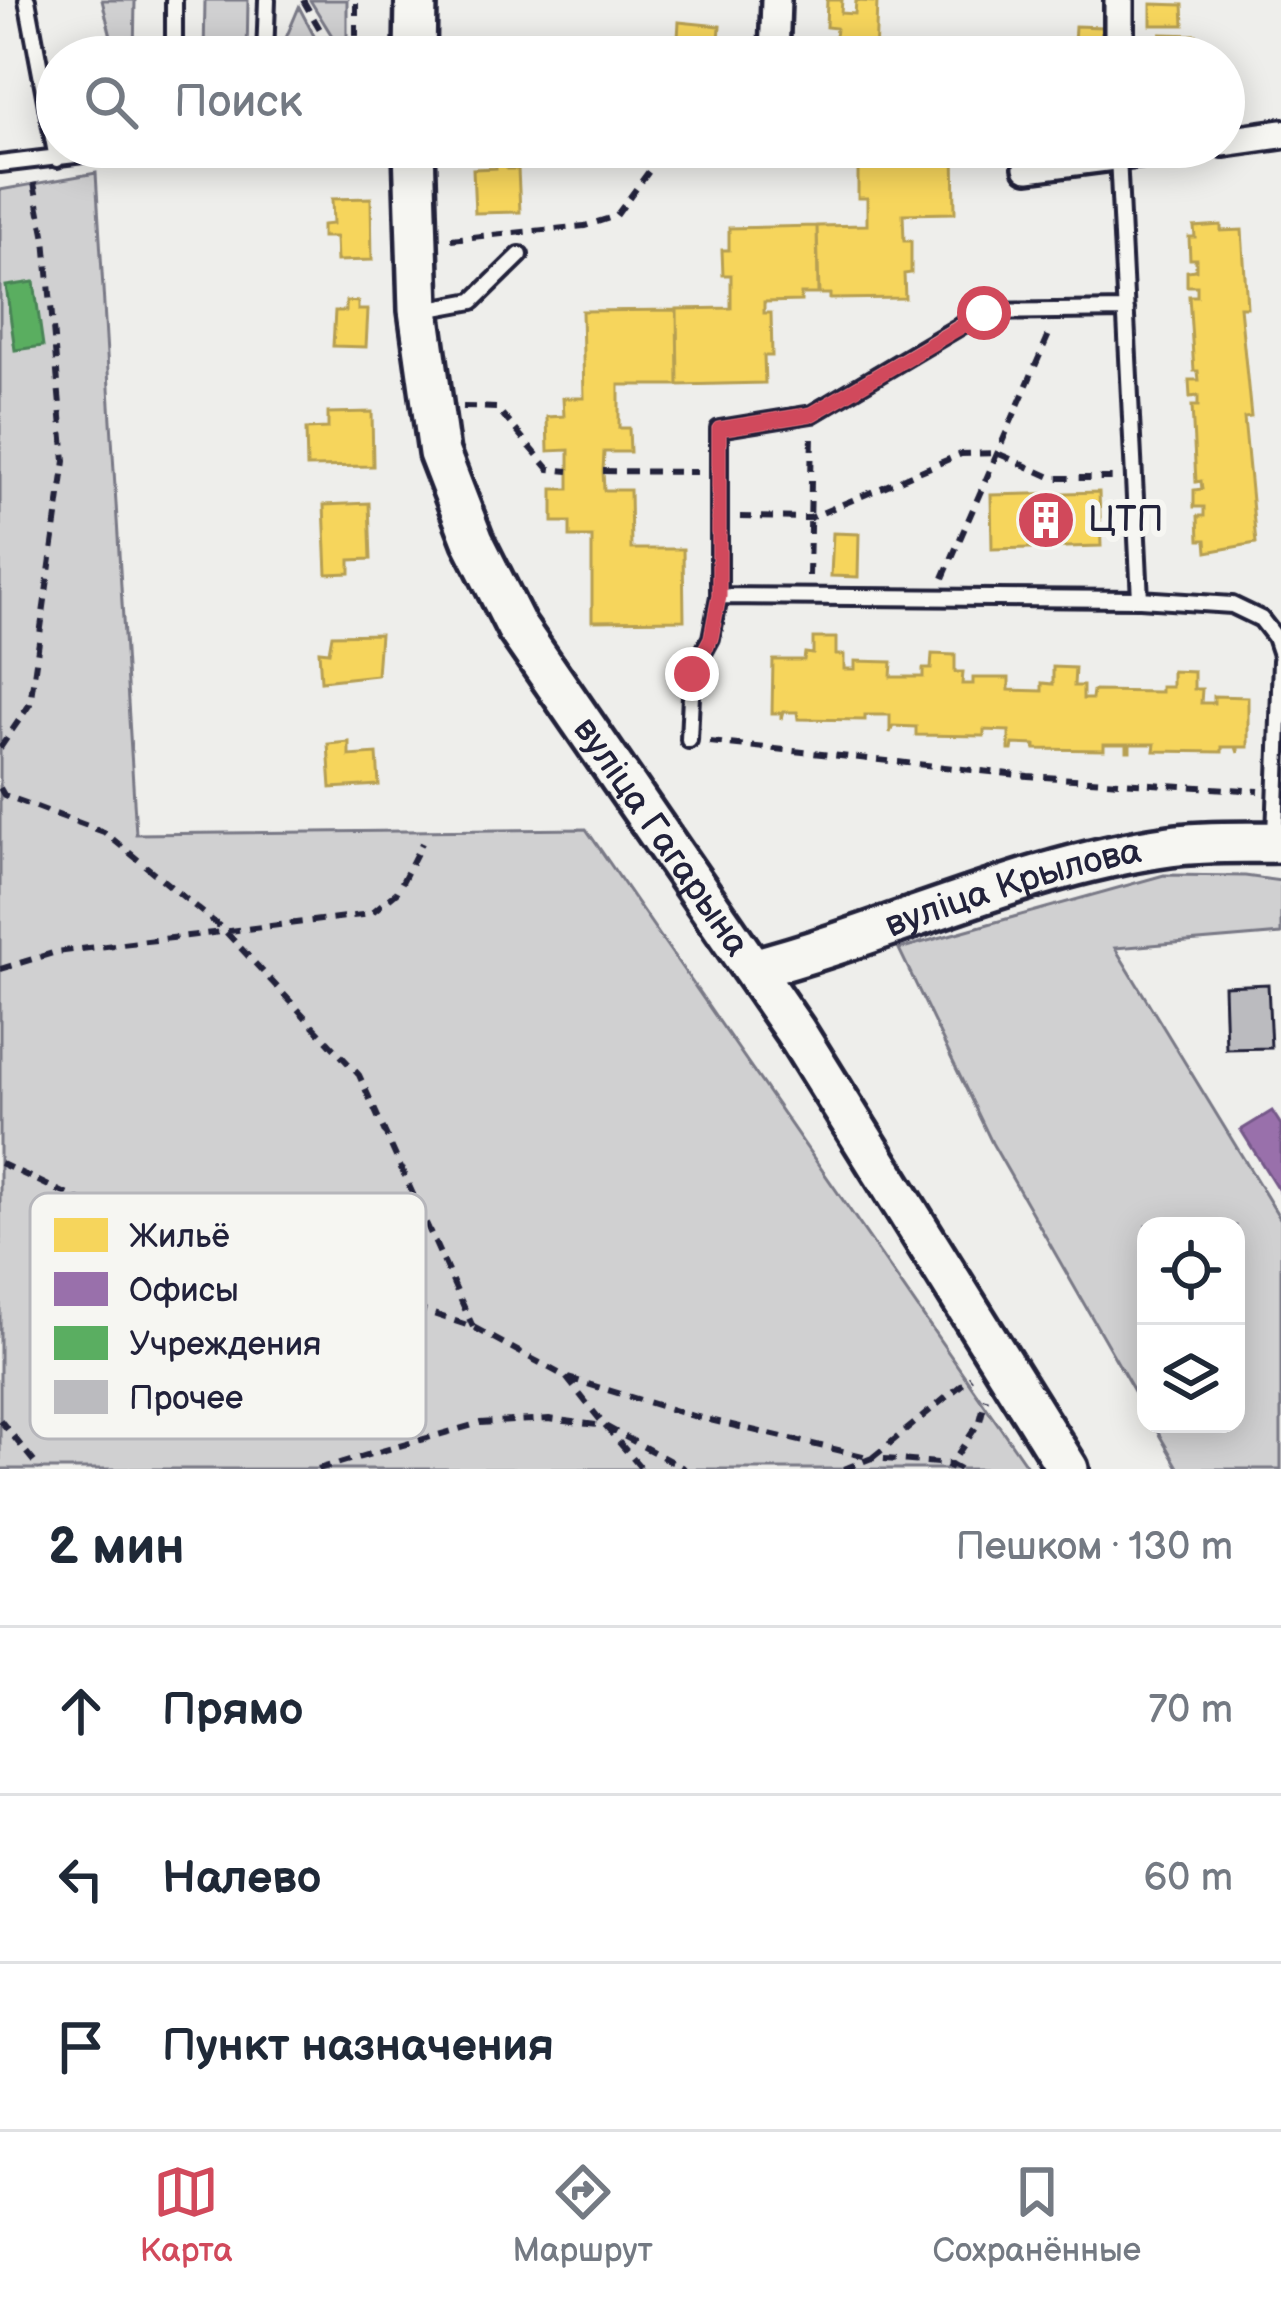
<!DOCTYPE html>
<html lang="ru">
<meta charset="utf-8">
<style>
:root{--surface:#fff;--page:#f6f6f7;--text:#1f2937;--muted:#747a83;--line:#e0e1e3;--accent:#d1495b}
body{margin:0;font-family:"Balsamiq Sans",sans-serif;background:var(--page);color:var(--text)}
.controls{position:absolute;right:36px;bottom:36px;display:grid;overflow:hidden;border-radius:24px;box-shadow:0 6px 30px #0003}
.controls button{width:108px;height:108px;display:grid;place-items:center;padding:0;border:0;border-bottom:3px solid var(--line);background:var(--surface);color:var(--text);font:60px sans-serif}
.stop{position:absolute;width:36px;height:36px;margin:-27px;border:9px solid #d1495b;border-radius:50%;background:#fff}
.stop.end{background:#d1495b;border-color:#fff;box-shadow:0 3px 12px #0008}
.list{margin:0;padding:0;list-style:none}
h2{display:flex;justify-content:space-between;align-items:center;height:156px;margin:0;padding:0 48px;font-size:51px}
h2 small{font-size:39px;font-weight:400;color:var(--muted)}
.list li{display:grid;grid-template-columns:78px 1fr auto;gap:36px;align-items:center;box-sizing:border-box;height:168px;padding:0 48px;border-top:3px solid var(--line)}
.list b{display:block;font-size:45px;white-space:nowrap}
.list em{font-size:39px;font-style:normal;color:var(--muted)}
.icon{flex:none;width:66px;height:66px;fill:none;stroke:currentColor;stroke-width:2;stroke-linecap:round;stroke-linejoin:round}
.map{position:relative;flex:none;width:1281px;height:1469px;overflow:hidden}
.search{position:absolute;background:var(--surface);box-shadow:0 6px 30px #0003;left:36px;right:36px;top:36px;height:132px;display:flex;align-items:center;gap:30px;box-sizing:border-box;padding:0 42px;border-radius:66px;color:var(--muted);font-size:45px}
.sheet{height:660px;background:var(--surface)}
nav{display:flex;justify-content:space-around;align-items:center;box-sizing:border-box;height:168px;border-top:3px solid var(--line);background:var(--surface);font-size:33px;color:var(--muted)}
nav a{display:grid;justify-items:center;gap:6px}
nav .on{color:var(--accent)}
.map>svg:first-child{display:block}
.green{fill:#d0d0d1;stroke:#797986;stroke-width:3}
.homes{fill:#f6d55c;stroke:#b69f52;stroke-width:3}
.offices{fill:#9970ab;stroke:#755989;stroke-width:3}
.public{fill:#5aae61;stroke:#498456;stroke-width:3}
.building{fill:#bbbbbf;stroke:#22223b;stroke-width:3}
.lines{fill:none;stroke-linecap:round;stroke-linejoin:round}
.service-casing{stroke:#22223b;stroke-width:22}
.minor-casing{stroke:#22223b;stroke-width:36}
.secondary-casing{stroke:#22223b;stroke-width:48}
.path{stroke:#22223b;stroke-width:6;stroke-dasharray:12 9;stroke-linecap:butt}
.service{stroke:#f6f6f2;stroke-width:14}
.minor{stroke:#f6f6f2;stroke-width:27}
.secondary{stroke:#f6f6f2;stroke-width:39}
.route{stroke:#d1495b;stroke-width:15}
.labels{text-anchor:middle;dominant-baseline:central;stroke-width:12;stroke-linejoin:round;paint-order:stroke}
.poi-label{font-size:36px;fill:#22223b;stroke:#f6f6f2;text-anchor:start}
.street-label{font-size:36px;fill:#22223b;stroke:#f6f6f2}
.key{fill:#f6f6f2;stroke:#b6b6bb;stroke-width:3}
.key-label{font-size:33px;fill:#22223b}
</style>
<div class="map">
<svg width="1281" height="1469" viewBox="0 0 1281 1469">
<rect width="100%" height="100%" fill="#eeeeeb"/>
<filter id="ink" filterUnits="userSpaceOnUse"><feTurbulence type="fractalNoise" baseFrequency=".00833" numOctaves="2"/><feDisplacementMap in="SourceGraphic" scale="24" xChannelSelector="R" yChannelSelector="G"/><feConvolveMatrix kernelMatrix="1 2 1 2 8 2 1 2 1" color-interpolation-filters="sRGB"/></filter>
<g filter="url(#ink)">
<path class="green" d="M102 0H135L134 57H116Z
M205 0H248L247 57H204Z
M310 0H347V57H345Z
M299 7 325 57H278Z
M96 173 136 834 586 829 1029 1469H0V190Z
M1164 875 1245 876 1281 881V934L1115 948 1281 1220V1469H1179L1153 1424H1236V1226H1146V1412L992 1143 899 949Z"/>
<path class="homes" d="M827 0H842L841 13 855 14 856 1 877 2 875 57H823L824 39H835L836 28 826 27Z
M1151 4 1183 5 1184 25H1151Z
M679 22 720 26 718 57H655L657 37 678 38Z
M1075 26 1102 27 1101 45 1074 43Z
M1161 34 1196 35V52L1161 51Z
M864 147H954L955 213 903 214 904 241H911V273L904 274 905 298 830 299V294H819L817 226 867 225V198H858V165H864Z
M496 157H507V169H518L520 212 475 213 473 169 496 168Z
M371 198 372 260 337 261 336 237H322V225L333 224 332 199Z
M1221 225V231L1242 230 1247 307H1240L1251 417 1244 418 1256 543 1207 552 1206 540H1199L1198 516H1204V507H1194V490L1202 489 1201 481 1196 482 1192 406H1198V396L1190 397 1189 380H1199L1198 371H1194L1189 296H1197V286H1187V271L1196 270V259H1190L1189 237H1195L1194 227Z
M817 226 818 294H801V301L764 302V313H771L772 356H764L765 383 678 385 677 309 731 308V275H723L722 250H729V228Z
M346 301 358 302V310H368L366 347 333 346 335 311H346Z
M677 310 678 385H619V428H629L630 452H604L603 471 604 490H630L631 549H683L684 620 592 621V537H570V522H553V489H569V450L548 451 547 417 564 416 563 398H584L582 311Z
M372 412 373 466 307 467 306 429 328 428V413Z
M1099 492 1101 546 992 549 991 495Z
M369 503 371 559 350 560V573L327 574 324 505Z
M833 533 859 534 858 577 831 576Z
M380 634 377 675 321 681 319 651 329 652 332 635Z
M813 638H836V655H844V669H855V661L892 662 891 677H923V669H931L932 654 955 655V672H963L962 684H973V678H1009V690L1042 691V683L1053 684V667L1075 668 1074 686H1083V699H1092L1093 691 1161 692V687H1172V671L1194 672V689H1202L1201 703H1214V696L1248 697V747H1238V753L1236 747H1222V752L1154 751 1155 744H1130V751H1127V744H1104V750L1035 749V745L1013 744 1012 750H1009V731L984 730V736L916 735V727L893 726 890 733V715H865V720L798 719 797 712H783L781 719V713H772L773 660H804L805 653 813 654Z
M349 742V756L377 754 379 785 331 788 328 744Z"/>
<path class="offices" d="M1272 1111 1281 1125V1194L1241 1130Z"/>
<path class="public" d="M34 282 43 346 15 350 6 286Z"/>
<path class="building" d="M1268 984 1271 1048 1226 1049 1224 986Z"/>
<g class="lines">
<g class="service-casing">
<path id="service" d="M27 0 57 159
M174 57V0
M265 57 267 0
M1118 156 1140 599
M0 164 142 147
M424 310 473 301 520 255
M719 596 1140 599 1232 605 1261 619 1275 637 1281 655
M689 740 692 673 711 638 719 596V429L812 414 984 312 1126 310
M1275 837 1281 660"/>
</g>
<g class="minor-casing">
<path id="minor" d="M774 57 776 0
M1119 57V0
M1224 142 1281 134
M1028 167 1183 147"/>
</g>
<g class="secondary-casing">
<g id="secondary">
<path d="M415 57 416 0"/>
<path id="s1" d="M414 147 419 310 439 453 473 541 517 628 795 1031 1068 1469"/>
<path id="s2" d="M753 969C893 932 1025 866 1170 846 1206 841 1245 843 1281 842"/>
</g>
</g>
<path class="path" d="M303 0 336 57
M356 57V0
M451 239 585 226 616 216 658 159 684 147
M463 407 497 408 549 469 569 471
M603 471 697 472
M740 517 810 518 961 454 997 453 1053 478H1116
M809 576 812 433
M943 578 1050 332
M710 742 1028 776 1259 791
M0 748 30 704 65 461 45 239 33 178
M0 788 4 795 104 832 224 930 359 1075 473 1327
M0 969 56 952 370 914 397 892 422 843
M0 1163 162 1239 303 1271 473 1327 566 1377 605 1426 685 1469
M568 1378 693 1416 872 1458 971 1377
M0 1420 40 1469
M318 1469 480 1423 549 1419 605 1426 642 1469
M844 1469 872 1458 951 1464 948 1469
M960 1469 951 1464 980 1421 986 1398"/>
<use href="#service" class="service"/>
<use href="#minor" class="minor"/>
<use href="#secondary" class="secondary"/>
</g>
</g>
<g class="lines" filter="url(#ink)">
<path class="route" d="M692 674 711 638 719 596V429L812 414 984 313"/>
</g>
<defs>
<g id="building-disc" transform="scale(3)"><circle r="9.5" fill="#d1495b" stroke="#f6f6f2"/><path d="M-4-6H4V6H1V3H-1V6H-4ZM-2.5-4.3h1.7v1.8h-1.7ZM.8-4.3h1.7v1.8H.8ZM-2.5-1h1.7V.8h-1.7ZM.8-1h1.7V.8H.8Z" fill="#fff"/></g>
</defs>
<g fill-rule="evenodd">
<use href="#building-disc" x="1046" y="520"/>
</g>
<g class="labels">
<g class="poi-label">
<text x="1088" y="520">ЦТП</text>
</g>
<g class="street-label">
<text stroke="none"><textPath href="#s1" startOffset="753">вуліца Гагарына</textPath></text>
<text stroke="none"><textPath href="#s2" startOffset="273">вуліца Крылова</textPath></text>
</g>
</g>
<rect x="30" y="1193" width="396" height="246" rx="18" class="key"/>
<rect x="54" y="1218" width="54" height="34" fill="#f6d55c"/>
<rect x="54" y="1272" width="54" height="34" fill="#9970ab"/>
<rect x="54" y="1326" width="54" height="34" fill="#5aae61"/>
<rect x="54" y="1380" width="54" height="34" fill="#bbbbbf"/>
<g class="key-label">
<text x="129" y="1247">Жильё</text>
<text x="129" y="1301">Офисы</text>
<text x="129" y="1355">Учреждения</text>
<text x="129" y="1409">Прочее</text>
</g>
</svg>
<div class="controls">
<button><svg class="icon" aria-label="locate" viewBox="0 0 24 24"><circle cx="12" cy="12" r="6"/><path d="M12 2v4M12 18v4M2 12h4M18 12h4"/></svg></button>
<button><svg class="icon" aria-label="layers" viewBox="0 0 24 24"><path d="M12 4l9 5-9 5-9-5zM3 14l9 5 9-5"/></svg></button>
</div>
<div class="stop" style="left:984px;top:313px"></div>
<div class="stop end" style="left:692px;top:674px"></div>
<div class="search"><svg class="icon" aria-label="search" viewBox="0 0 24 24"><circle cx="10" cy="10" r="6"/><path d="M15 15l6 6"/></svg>Поиск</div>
</div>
<section class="sheet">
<h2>2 мин<small>Пешком · 130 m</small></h2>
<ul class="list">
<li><svg class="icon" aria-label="ahead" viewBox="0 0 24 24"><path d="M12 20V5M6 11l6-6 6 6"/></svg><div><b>Прямо</b></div><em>70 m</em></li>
<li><svg class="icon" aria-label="left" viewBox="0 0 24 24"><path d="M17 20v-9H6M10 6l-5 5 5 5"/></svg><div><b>Налево</b></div><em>60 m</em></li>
<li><svg class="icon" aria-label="arrive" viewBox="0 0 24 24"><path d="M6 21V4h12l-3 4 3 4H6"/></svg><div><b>Пункт назначения</b></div></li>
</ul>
</section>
<nav>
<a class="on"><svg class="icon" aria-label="map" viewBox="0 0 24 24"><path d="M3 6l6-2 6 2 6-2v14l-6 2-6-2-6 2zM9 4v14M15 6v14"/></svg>Карта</a>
<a><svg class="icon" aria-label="directions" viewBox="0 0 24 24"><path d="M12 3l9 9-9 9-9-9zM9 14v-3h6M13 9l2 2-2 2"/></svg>Маршрут</a>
<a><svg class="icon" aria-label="saved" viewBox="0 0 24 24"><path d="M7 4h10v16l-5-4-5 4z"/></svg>Сохранённые</a>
</nav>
